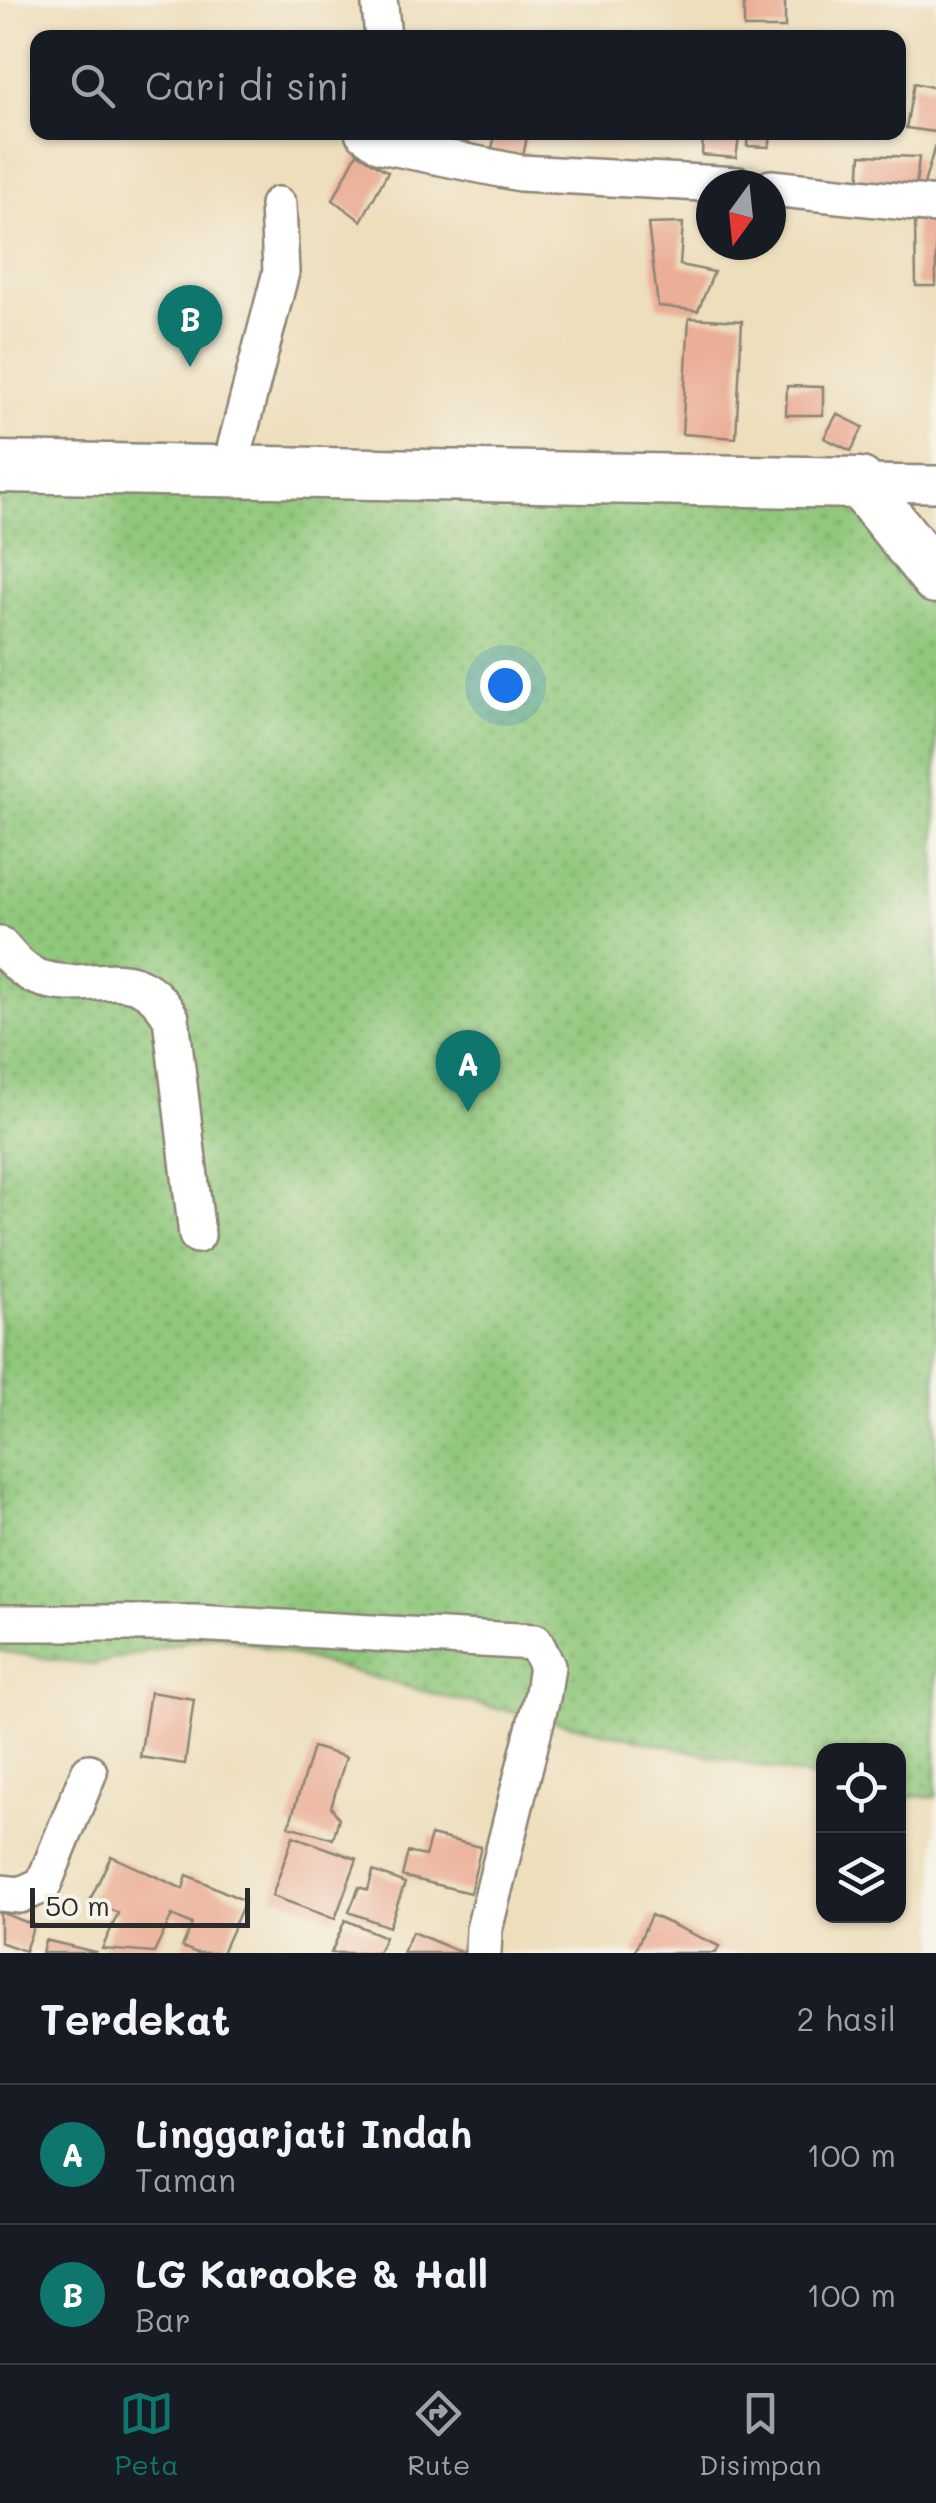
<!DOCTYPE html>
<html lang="id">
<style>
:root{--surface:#171b24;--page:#20242c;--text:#f1f3f6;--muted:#9ea1a6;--line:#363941;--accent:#0f766e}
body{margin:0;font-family:Mali,sans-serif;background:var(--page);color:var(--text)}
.controls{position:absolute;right:30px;bottom:30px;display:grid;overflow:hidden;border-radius:20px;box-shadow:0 2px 8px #0004}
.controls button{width:90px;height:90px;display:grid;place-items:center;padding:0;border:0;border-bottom:2px solid var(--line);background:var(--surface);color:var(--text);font:50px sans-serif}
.compass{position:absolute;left:696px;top:170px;width:90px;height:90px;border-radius:50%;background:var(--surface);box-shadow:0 2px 8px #0004;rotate:195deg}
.scale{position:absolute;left:30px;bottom:25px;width:220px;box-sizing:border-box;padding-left:10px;border:5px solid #2b2b2b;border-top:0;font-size:28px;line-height:35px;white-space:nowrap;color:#2b2b2b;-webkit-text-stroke:8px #f7f3e8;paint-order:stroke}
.you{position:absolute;left:505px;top:685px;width:35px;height:35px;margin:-25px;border:8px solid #fff;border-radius:50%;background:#1a73e8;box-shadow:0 0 0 15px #1a73e833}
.badge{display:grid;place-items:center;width:65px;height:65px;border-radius:50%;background:var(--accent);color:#fff;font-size:32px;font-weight:700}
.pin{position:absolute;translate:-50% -82px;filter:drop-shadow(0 2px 5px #0008)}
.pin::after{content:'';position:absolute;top:52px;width:35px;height:30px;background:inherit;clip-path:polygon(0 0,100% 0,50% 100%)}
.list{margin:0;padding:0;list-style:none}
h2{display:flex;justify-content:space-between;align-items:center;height:130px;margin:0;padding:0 40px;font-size:42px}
h2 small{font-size:32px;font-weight:400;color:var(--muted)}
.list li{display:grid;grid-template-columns:65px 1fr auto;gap:30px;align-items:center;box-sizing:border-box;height:140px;padding:0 40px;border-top:2px solid var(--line)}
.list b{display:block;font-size:38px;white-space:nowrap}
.list p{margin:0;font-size:32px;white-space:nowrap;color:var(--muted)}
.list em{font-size:32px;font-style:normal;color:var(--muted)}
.icon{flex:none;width:55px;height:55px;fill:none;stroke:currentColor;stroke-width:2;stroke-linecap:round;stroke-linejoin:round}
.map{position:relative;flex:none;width:936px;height:1953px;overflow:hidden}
.search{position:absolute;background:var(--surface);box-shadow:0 2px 8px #0004;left:30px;right:30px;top:30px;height:110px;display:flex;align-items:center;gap:25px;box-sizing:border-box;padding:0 35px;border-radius:20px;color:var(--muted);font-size:38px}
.sheet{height:410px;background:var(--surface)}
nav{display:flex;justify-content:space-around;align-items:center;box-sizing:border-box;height:140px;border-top:2px solid var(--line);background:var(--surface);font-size:28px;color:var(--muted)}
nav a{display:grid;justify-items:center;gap:5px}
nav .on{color:var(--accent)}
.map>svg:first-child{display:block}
.park{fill:url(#park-dots);stroke:#5e7a53;stroke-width:2.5}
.building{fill:#ebaf97}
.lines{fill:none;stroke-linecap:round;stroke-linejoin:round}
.street-casing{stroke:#8c8474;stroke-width:40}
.secondary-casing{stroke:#8c8474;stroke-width:55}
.street{stroke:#fff;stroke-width:35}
.secondary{stroke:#fff;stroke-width:50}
</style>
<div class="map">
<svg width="936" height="1953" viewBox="0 0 936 1953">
<defs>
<pattern id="park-dots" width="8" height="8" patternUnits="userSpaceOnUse" patternTransform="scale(2.5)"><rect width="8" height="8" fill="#90c87b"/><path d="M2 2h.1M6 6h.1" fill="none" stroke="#76a365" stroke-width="1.8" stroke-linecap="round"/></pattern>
</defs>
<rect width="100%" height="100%" fill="#f7f3e8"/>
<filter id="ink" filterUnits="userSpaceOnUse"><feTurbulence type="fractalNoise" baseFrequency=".01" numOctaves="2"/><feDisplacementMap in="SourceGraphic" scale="20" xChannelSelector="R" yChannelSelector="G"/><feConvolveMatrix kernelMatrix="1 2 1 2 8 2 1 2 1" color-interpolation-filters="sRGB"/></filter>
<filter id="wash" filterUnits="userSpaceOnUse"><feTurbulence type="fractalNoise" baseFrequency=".0048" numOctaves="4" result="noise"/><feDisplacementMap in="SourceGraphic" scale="40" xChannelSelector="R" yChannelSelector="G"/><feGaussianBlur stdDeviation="2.25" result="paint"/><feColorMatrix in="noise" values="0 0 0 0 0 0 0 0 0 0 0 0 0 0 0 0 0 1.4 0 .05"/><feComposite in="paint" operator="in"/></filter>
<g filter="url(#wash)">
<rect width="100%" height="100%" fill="#eddebc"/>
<path class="park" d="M0 474 841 481 936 590V1797L899 1796 898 1750H824L823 1780 445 1697 216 1634 92 1665 0 1651Z"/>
<g id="blocks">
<path class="building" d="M744 0H785V28H744Z
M914 83 936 88 935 132 906 128Z
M496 132H528L523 156 491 152Z
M703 132H740L736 158 702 155Z
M748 132H772L769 147 747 146Z
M935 146H936V187L924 184Z
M357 153 388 172 361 221 333 200Z
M861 155 919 157 915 194 859 188Z
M915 222 936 223V286H916Z
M683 223 680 265 714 272 698 311 658 306 648 224Z
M689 318 742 321 736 438 682 434Z
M787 386 823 387V415H786Z
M837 414 863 427 851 451 824 438Z
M150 1692 194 1699 185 1764 140 1757Z
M313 1747 346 1757 331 1807 339 1818 333 1839 289 1826Z
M431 1835 481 1847 470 1893 402 1876 408 1852 425 1856Z
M293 1836 357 1859 335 1919 272 1896Z
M111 1856 183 1889 187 1875 245 1901 222 1953H197L182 1947 192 1924 172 1915 154 1953 102 1949 118 1913 90 1900Z
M373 1871 405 1883 389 1927 349 1912 359 1887 368 1890Z
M0 1912 34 1925 25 1951 0 1942Z
M651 1915 719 1946 716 1953H634Z
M345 1920 385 1937 378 1953H331Z
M412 1932 463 1953H403Z
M45 1940 95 1952 94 1953H42Z"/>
</g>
</g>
<g filter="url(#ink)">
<use href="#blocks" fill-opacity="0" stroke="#8c8474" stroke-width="2.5"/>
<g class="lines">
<g class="street-casing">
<path id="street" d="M380 6 383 38
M363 132 381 145 520 173 738 185
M771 188 936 205
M230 468 281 272 278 205
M860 483 936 484
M0 945C12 959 24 974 43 979 94 994 136 957 171 1018L197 1235
M0 1623H195L535 1642 547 1666 543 1693 484 1930 483 1953
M0 1893 20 1895 43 1885 89 1772"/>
</g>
<g class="secondary-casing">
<path id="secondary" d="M0 467 860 483 936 578"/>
</g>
<use href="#street" class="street"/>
<use href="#secondary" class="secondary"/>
</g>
</g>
</svg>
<div class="controls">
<button><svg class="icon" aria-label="locate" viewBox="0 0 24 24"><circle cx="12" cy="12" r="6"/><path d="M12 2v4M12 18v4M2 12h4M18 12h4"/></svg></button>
<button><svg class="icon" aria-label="layers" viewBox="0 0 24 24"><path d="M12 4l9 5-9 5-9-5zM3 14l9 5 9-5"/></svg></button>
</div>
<svg class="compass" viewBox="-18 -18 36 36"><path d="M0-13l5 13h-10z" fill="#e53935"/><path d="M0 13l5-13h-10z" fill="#9ea1a6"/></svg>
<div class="scale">50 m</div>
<div class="you"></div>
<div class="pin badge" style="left:468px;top:1112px">A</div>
<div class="pin badge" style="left:190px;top:367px">B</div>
<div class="search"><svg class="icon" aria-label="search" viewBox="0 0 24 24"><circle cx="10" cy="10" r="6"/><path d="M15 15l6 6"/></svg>Cari di sini</div>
</div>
<section class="sheet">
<h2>Terdekat<small>2 hasil</small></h2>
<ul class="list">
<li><span class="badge">A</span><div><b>Linggarjati Indah</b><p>Taman</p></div><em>100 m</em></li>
<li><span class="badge">B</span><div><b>LG Karaoke &amp; Hall</b><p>Bar</p></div><em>100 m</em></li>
</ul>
</section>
<nav>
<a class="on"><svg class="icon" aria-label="map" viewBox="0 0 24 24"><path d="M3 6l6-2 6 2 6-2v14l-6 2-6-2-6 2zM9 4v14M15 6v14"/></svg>Peta</a>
<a><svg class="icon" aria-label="directions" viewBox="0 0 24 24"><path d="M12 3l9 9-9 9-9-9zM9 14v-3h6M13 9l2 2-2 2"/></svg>Rute</a>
<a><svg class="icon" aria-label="saved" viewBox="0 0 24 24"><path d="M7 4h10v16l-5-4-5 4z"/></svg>Disimpan</a>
</nav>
